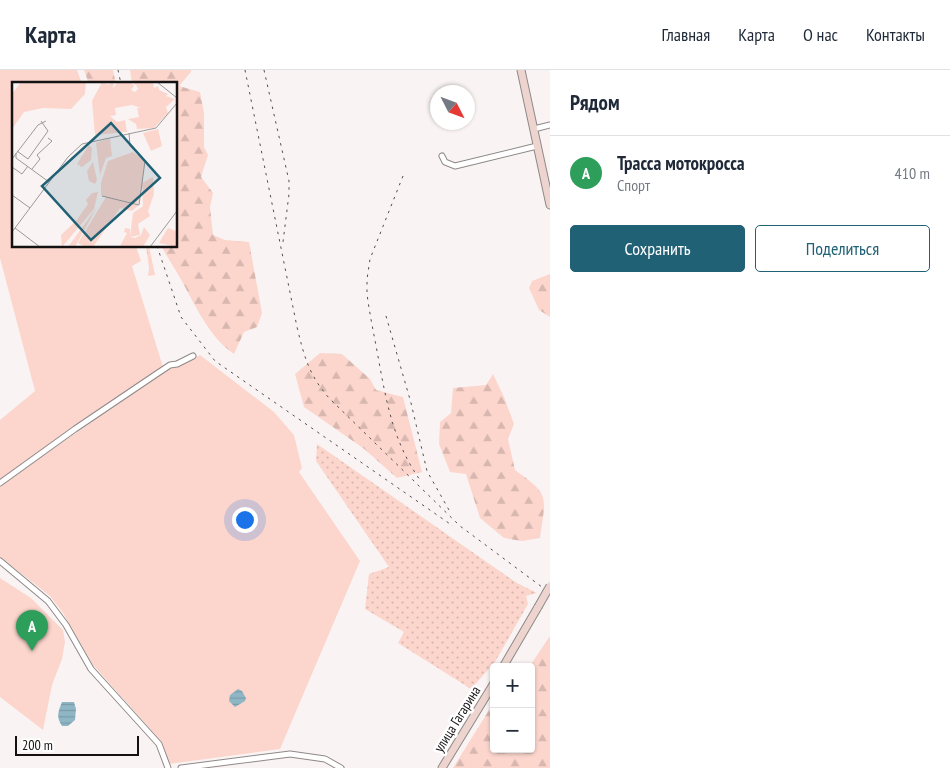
<!DOCTYPE html>
<html lang="ru">
<meta charset="utf-8">
<style>
:root{--surface:#fff;--page:#f6f6f7;--text:#1f2937;--muted:#747a83;--line:#e0e1e3;--accent:#206176}
body{margin:0;font-family:"PT Sans Narrow",sans-serif;background:var(--page);color:var(--text)}
.controls{position:absolute;right:15px;bottom:15px;display:grid;overflow:hidden;border-radius:5px;box-shadow:0 1px 4px #0004}
.controls button{width:45px;height:45px;display:grid;place-items:center;padding:0;border:0;border-bottom:1px solid var(--line);background:var(--surface);color:var(--text);font:25px sans-serif}
.compass{position:absolute;left:430px;top:15px;width:45px;height:45px;border-radius:50%;background:var(--surface);box-shadow:0 1px 4px #0004;rotate:132deg}
.scale{position:absolute;left:15px;bottom:12px;width:124px;box-sizing:border-box;padding-left:5px;border:2px solid #131111;border-top:0;font-size:14px;line-height:18px;white-space:nowrap;color:#131111;-webkit-text-stroke:4px #fff;paint-order:stroke}
.you{position:absolute;left:244px;top:449px;width:18px;height:18px;margin:-12px;border:4px solid #fff;border-radius:50%;background:#1a73e8;box-shadow:0 0 0 8px #1a73e833}
.badge{display:grid;place-items:center;width:32px;height:32px;border-radius:50%;background:var(--accent);color:#fff;font-size:16px;font-weight:700}
.pin{position:absolute;translate:-50% -41px;filter:drop-shadow(0 1px 2px #0008)}
.pin::after{content:'';position:absolute;top:26px;width:18px;height:15px;background:inherit;clip-path:polygon(0 0,100% 0,50% 100%)}
.list{margin:0;padding:0;list-style:none}
h2{display:flex;justify-content:space-between;align-items:center;height:65px;margin:0;padding:0 20px;font-size:21px}
h2 small{font-size:16px;font-weight:400;color:var(--muted)}
.list li{display:grid;grid-template-columns:32px 1fr auto;gap:15px;align-items:center;box-sizing:border-box;height:75px;padding:0 20px;border-top:1px solid var(--line)}
.list b{display:block;font-size:19px;white-space:nowrap}
.list p{margin:0;font-size:16px;white-space:nowrap;color:var(--muted)}
.list em{font-size:16px;font-style:normal;color:var(--muted)}
.actions{display:flex;gap:10px;padding:15px 20px}
.actions a{flex:1;padding:11px 0;border:1px solid var(--accent);border-radius:5px;text-align:center;font-size:18px;color:var(--accent)}
.actions .main{background:var(--accent);color:#fff}
.map{position:relative;flex:none;width:550px;height:698px;overflow:hidden}
header{display:flex;align-items:center;gap:30px;box-sizing:border-box;height:70px;padding:0 25px;background:var(--surface);border-bottom:1px solid var(--line)}
header strong{font-size:24px}
nav{display:flex;gap:28px;margin-inline-start:auto;font-size:18px}
main{display:flex}
aside{flex:1;background:var(--surface)}
.map>svg:first-child{display:block}
.green{fill:#fcd6cd}
.forest{fill:url(#forest-firs)}
.park{fill:url(#park-dots)}
.water{fill:url(#water-rules)}
.lines{fill:none;stroke-linecap:round;stroke-linejoin:round}
.street-casing{stroke:#8e8988;stroke-width:7}
.secondary-casing{stroke:#8e8988;stroke-width:9}
.street{stroke:#fff;stroke-width:5}
.secondary{stroke:#eed4ce;stroke-width:7}
.rail{stroke:#514e4e;stroke-width:1;stroke-dasharray:2.5 5;stroke-linecap:butt}
.secondary-bridge-casing{stroke:#8e8988;stroke-width:9;stroke-linecap:butt}
.secondary-bridge{stroke:#eed4ce;stroke-width:7}
.labels{text-anchor:middle;dominant-baseline:central;stroke-width:5;stroke-linejoin:round;paint-order:stroke}
.street-label{font-size:14px;fill:#131111;stroke:#fff}
.inset-road{fill:none;stroke:#9d9999;stroke-width:1}
.view{fill:#206176;fill-opacity:0.15;stroke:#206176;stroke-width:2.5}
.inset-edge{fill:none;stroke:#131111;stroke-width:2.5}
</style>
<header>
<strong>Карта</strong>
<nav><a>Главная</a><a>Карта</a><a>О нас</a><a>Контакты</a></nav>
</header>
<main>
<div class="map">
<svg width="550" height="698" viewBox="0 0 550 698">
<defs>
<pattern id="forest-firs" width="22" height="20" patternUnits="userSpaceOnUse" patternTransform="scale(1.25)"><rect width="22" height="20" fill="#fcd6cd"/><path d="M5 1l3.5 6h-7zM16 11l3.5 6h-7z" fill="#d7b7af"/></pattern>
<pattern id="park-dots" width="8" height="8" patternUnits="userSpaceOnUse" patternTransform="scale(1.25)"><rect width="8" height="8" fill="#fcd6cd"/><path d="M2 2h.1M6 6h.1" fill="none" stroke="#d7b7af" stroke-width="1.8" stroke-linecap="round"/></pattern>
<pattern id="water-rules" width="6" height="5" patternUnits="userSpaceOnUse" patternTransform="scale(1.25)"><rect width="6" height="5" fill="#8fb6c5"/><path d="M0 2.5h6" fill="none" stroke="#7a9ba8"/></pattern>
</defs>
<rect width="100%" height="100%" fill="#f9f4f3"/>
<path class="green" d="M0 0H77L82 14H14V176H136L141 191 132 196 163 297 76 354 0 409V350L35 321 0 188Z
M200 285 274 342 294 365 302 398 299 402 360 491 280 679 169 694 162 672 93 595 63 543 50 526 0 487V416L162 303Z
M0 508 31 528 63 560 65 572 62 589 52 615 43 660 0 627Z"/>
<path class="forest" d="M84 0H113L116 14H89Z
M130 0H191V2L179 16 200 22 204 43V77L208 85 201 107 213 123 210 137 213 165 225 170 249 172 262 243 257 257 244 262 234 284C208 267 194 232 179 206 173 196 167 186 161 176H176V14H132Z
M146 176H149L155 205 148 206 149 198Z
M550 204V247L539 240 529 218 532 211Z
M320 283 342 284 370 309 376 320 403 327 422 402 397 408 363 378 304 337 295 304Z
M493 304 504 327 514 354 508 369 515 400C550 425 546 425 540 468L522 471 504 468 480 448 466 404 450 402 439 374 440 352 451 343 453 318 486 315Z
M550 566V698H453L494 632V679H531V597H529Z"/>
<path class="park" d="M317 374 517 513 537 523 526 526 528 534 495 592 471 619 398 573 404 562 365 539 369 504 389 497 316 391Z"/>
<path class="water" d="M238 619 242 621 246 628 245 631 235 637 229 631 230 625Z
M62 632H74L76 639 75 650 68 656H62C56 647 58 642 62 632Z"/>
<g class="lines">
<g class="street-casing">
<path id="street" d="M534 59 550 55
M442 86 445 92 455 96 537 76
M0 413 75 359 155 305 170 295 177 294 193 286
M0 491 48 531 66 555 91 599 159 674 168 698
M181 698 290 684 325 689 341 698"/>
</g>
<g class="secondary-casing">
<path id="secondary" d="M521 0 550 135
M503 597 538 537
M442 698 494 613"/>
</g>
<use href="#street" class="street"/>
<use href="#secondary" class="secondary"/>
<path class="rail" d="M118 0 121 14
M245 0 297 257C304 286 309 306 330 329L460 456 550 523
M264 0 289 111V124L283 172
M403 106 370 189 367 209V224C370 247 375 269 379 292 387 335 394 373 420 410
M157 176 181 247 215 291 453 456
M386 246 411 333 427 401 449 440"/>
<g class="secondary-bridge-casing">
<path id="secondary-bridge" d="M538 537 550 516"/>
</g>
<use href="#secondary-bridge" class="secondary-bridge"/>
</g>
<g class="labels">
<g class="street-label">
<text transform="translate(457 649) rotate(-58)">улица Гагарина</text>
</g>
</g>
<g transform="translate(12 12)">
<rect width="165" height="165" fill="#f9f4f3"/>
<path d="M121 70 133 79 126 124 120 129 108 126 81 165H73L66 161 94 115 89 113V101L96 79ZM141 95 142 112 136 129 138 134 126 142 128 153 118 155 121 131 131 124 130 101Z" fill="#fcd6cd"/>
<path d="M98 0H102L101 7 105 0H119L122 4 119 8 123 10 126 7 124 3 129 2 123 3 121 0H141L142 6 146 4 147 8 156 12 154 14 163 17 154 25 156 31 142 46 125 47 124 42 116 37 127 35 125 26H129L120 23 103 26 104 33 98 34 105 40 113 38 115 50 83 53 81 31ZM146 47 150 64 139 69 131 51ZM77 63 80 66 79 78 70 85 65 82ZM81 80 85 98 83 102 77 99 75 89ZM86 110 82 127 50 165 49 153 64 139 76 122 74 118 80 111ZM85 125 63 165H56L77 136ZM132 145 138 153 131 165 108 164 115 151 112 150 113 146 118 147V155L123 156 129 153Z" fill="#fcd6cd"/>
<path d="M9 0H74L73 12 59 27 31 26 12 30 0 47V12ZM90 0 97 3 81 31 80 19ZM98 56 100 74 94 76 88 93 84 61ZM156 146 164 149 165 165 147 161Z" fill="#fcd6cd"/>
<path class="inset-road" d="M145 0 165 16M5 69 16 77 36 49 29 39M4 71V76L37 100M0 77 26 43 34 39M0 85 10 92 16 84M20 87 28 77 25 73 40 59 36 56M0 113 18 126M90 114 127 123 133 79 118 64 117 51M3 146 28 165M0 150 56 75 70 62 144 46 165 21M138 165 165 129"/>
<path class="view" d="M99 41 148 96 79 158 30 104Z"/>
<rect width="165" height="165" class="inset-edge"/>
</g>
</svg>
<div class="controls">
<button>+</button>
<button>−</button>
</div>
<svg class="compass" viewBox="-18 -18 36 36"><path d="M0-13l5 13h-10z" fill="#e53935"/><path d="M0 13l5-13h-10z" fill="#747a83"/></svg>
<div class="scale">200 m</div>
<div class="you"></div>
<div class="pin badge" style="left:32px;top:581px;background:#2e9e5b">A</div>
</div>
<aside>
<h2>Рядом<small></small></h2>
<ul class="list">
<li><span class="badge" style="background:#2e9e5b">A</span><div><b>Трасса мотокросса</b><p>Спорт</p></div><em>410 m</em></li>
</ul>
<div class="actions"><a class="main">Сохранить</a><a>Поделиться</a></div>
</aside>
</main>
